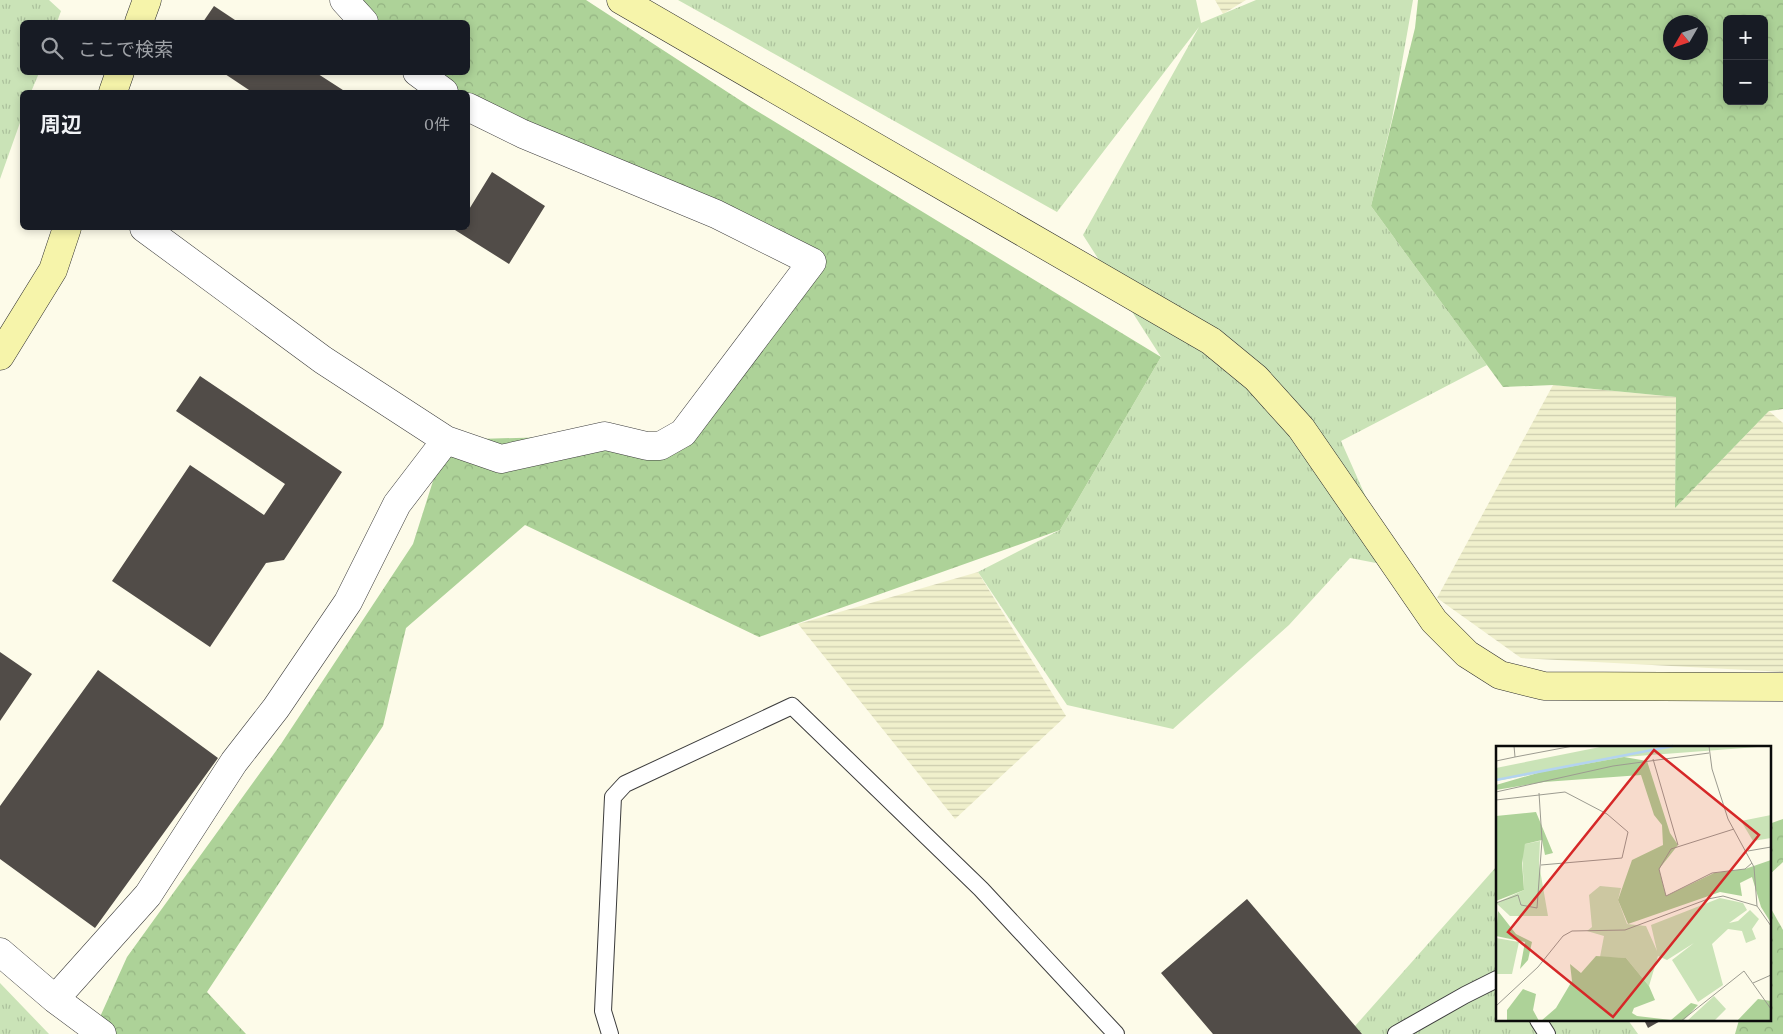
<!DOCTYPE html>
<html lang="ja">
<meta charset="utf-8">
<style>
:root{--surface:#171b24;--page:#242831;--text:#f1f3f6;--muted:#9ea1a6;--line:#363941}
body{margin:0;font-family:Lora,"Noto Sans JP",serif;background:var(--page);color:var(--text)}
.controls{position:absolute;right:15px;top:15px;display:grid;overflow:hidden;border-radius:8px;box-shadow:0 2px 8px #0003}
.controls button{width:45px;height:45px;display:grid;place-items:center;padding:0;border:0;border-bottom:1px solid var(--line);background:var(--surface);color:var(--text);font:25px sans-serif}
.compass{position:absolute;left:1663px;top:15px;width:45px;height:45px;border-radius:50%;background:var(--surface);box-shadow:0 2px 8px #0003;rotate:231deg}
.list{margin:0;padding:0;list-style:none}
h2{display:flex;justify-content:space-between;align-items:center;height:65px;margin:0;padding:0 20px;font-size:21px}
h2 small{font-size:16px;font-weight:400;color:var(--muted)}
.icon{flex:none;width:28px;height:28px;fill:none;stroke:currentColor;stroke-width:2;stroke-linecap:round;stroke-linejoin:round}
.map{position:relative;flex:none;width:1783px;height:1034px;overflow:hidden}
.search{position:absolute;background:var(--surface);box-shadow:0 2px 8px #0003;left:20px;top:20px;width:450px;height:55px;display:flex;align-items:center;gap:12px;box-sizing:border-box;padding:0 18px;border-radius:8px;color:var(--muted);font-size:19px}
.panel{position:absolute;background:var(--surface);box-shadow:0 2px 8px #0003;left:20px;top:90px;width:450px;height:140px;border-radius:8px}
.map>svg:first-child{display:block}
.farmland{fill:url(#farmland-rules)}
.grass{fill:url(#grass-tufts)}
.forest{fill:url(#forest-crowns);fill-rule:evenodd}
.building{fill:#514c48}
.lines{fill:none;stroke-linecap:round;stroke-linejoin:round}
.lane-casing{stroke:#3d3d3d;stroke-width:18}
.street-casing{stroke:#3d3d3d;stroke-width:29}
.secondary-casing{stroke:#2c2c2c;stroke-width:29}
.lane{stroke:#fff;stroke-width:16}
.street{stroke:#fff;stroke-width:28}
.secondary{stroke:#f6f4aa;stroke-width:28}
.inset-river{fill:none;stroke:#b3d3ef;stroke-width:2.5}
.inset-road{fill:none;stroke:#9c9b90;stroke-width:1}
.view{fill:#d62828;fill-opacity:0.15;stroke:#d62828;stroke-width:2.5}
.inset-edge{fill:none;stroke:#0a0a0a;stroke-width:2.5}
</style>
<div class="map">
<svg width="1783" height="1034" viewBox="0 0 1783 1034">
<defs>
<pattern id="farmland-rules" width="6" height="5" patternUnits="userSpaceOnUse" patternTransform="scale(1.25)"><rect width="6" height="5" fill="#f0f0cc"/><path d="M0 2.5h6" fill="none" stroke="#ccccae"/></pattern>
<pattern id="grass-tufts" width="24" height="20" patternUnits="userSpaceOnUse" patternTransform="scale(1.25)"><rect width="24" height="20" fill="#cae3b7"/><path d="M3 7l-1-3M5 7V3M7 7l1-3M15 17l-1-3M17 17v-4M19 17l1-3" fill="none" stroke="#acc19c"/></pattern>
<pattern id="forest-crowns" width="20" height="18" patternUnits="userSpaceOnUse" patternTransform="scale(1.25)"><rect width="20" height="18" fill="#add298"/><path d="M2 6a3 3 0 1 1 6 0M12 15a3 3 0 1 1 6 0" fill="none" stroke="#94b382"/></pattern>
</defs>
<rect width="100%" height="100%" fill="#fdfbe9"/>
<path class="farmland" d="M1215 0H1246L1223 14Z
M1553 385 1676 397 1675 508 1769 411 1783 423V672L1521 658 1437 598Z
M978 572 1066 716 955 819 798 624Z"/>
<path class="grass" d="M0 0H49L61 11 57 22H22V72L39 73 31 92H22V117L0 179Z
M678 0H1196L1201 23 1256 0H1413L1392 119 1371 206 1487 365 1341 441 1397 567 1350 558 1289 625 1173 729 1067 705 978 572 1060 530 1161 357 1083 235 1199 27 1057 212Z
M1497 866V1020H1628L1638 1034H1348Z
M0 983 49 1034H0Z"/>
<path class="forest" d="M345 0H586L752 108 1161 357 1060 530 759 637 525 525 406 628 383 726 207 992 246 1034H99L95 1028 127 957 281 744 413 544 446 440 683 433 812 262 468 103V92H445L422 73 468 72V22H369Z
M1418 0H1783V409L1769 411 1675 508 1676 397 1553 385 1503 387 1371 206 1415 28ZM1727 19H1764V101H1727ZM1670 22H1700V52H1670Z
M1783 819V862L1769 875V824Z
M1769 905 1783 930V1034H1735L1739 1020H1769Z"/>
<path class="building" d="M214 6 238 22H203Z
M222 72H315L346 92H252Z
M492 172 545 206 509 264 455 230 457 228H468V211Z
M200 376 342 472 284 560 266 563 210 647 112 581 190 465 264 515 285 484 176 411Z
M0 652 32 674 0 721Z
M98 670 218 758 95 928 0 859V806Z
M1247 899 1362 1034H1213L1161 973Z
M1644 1020H1662L1648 1028Z"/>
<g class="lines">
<g class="lane-casing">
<path id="lane" d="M1538 1020 1547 1034
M610 1034 603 1011 613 797 625 784 792 706 981 889 1116 1034
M1396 1034 1465 995 1497 979"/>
</g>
<g class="street-casing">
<path id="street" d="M344 0 364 22
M417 72 444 92
M144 228 323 360 446 440 501 459 605 436 647 446H660L683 433 812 262 716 214 523 134 468 107
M0 952 55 999 102 1034
M55 999 148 895 234 762 276 708 348 602 397 504 446 440"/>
</g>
<g class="secondary-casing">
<path id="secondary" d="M621 0 1211 341 1256 378 1301 428 1434 621 1467 654 1500 675 1544 686 1783 687
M139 22 147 0
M113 92 120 72
M0 356 53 270 67 228"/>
</g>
<use href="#lane" class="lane"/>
<use href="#street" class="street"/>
<use href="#secondary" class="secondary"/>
</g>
<g transform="translate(1496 746)">
<rect width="275" height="275" fill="#fdfbe9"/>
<path d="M109 0H275L128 11 0 35V22ZM275 69V92L257 95 245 75ZM44 95 43 118 52 170H14L0 157 28 144 26 106 29 98ZM104 140 125 142 122 154 131 178 150 180 161 205 155 179 224 152 247 157 251 164 233 177 242 175 254 164 263 173 256 183 260 193 250 197 246 185 232 183 216 198 227 239 202 256 176 214 198 197 171 214 162 210 153 240 130 212 104 211 108 190 91 185 96 181 93 149ZM0 192 23 196 16 228H0ZM218 250 230 263 218 275H191Z" fill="#cae3b7"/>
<path d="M128 11 151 15 174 87 182 99 163 123 170 150 218 127 249 123 275 114V177L265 161 256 131 244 137 246 150 224 146 132 178 122 154 136 114 167 99 166 79 158 69 145 29 48 36 0 44V39L45 26ZM40 66 57 107 49 109 46 94 29 98 26 117 28 144 0 155V70ZM2 165 20 188 36 196 32 214 24 223 29 196 0 190ZM100 210 130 212 153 240 159 254 138 262 136 267 141 270 175 274 195 257 202 259 187 275H45L60 262 76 235 74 218 85 227ZM27 243 40 248 37 264 43 275H11V264ZM262 253 275 255V275H241Z" fill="#add298"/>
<path class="inset-river" d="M0 34 177 0"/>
<path class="inset-road" d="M18 0 19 11 77 0M213 0 216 23 232 73 258 121 261 160M157 13 182 99M0 15 19 11M0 46 117 20 213 7M0 54 69 46 111 68 132 86 126 112 45 119M238 83 175 103 163 123 170 150 216 127 249 123 256 117M252 105 275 101M0 157 22 149 25 159 41 162 46 94 43 47M257 237 275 229M0 260 42 221 67 190 76 185 129 184 212 153 227 150 261 160 275 180M185 275 248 225 275 263"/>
<path class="view" d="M158 4 263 89 117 271 12 186Z"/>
<rect width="275" height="275" class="inset-edge"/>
</g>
</svg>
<div class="controls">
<button>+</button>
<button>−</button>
</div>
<svg class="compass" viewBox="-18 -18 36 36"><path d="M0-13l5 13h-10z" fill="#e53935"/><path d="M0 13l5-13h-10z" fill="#9ea1a6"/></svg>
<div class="search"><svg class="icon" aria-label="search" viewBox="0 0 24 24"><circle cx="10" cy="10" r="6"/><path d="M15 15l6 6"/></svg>ここで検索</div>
<section class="panel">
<h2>周辺<small>0件</small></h2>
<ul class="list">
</ul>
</section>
</div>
